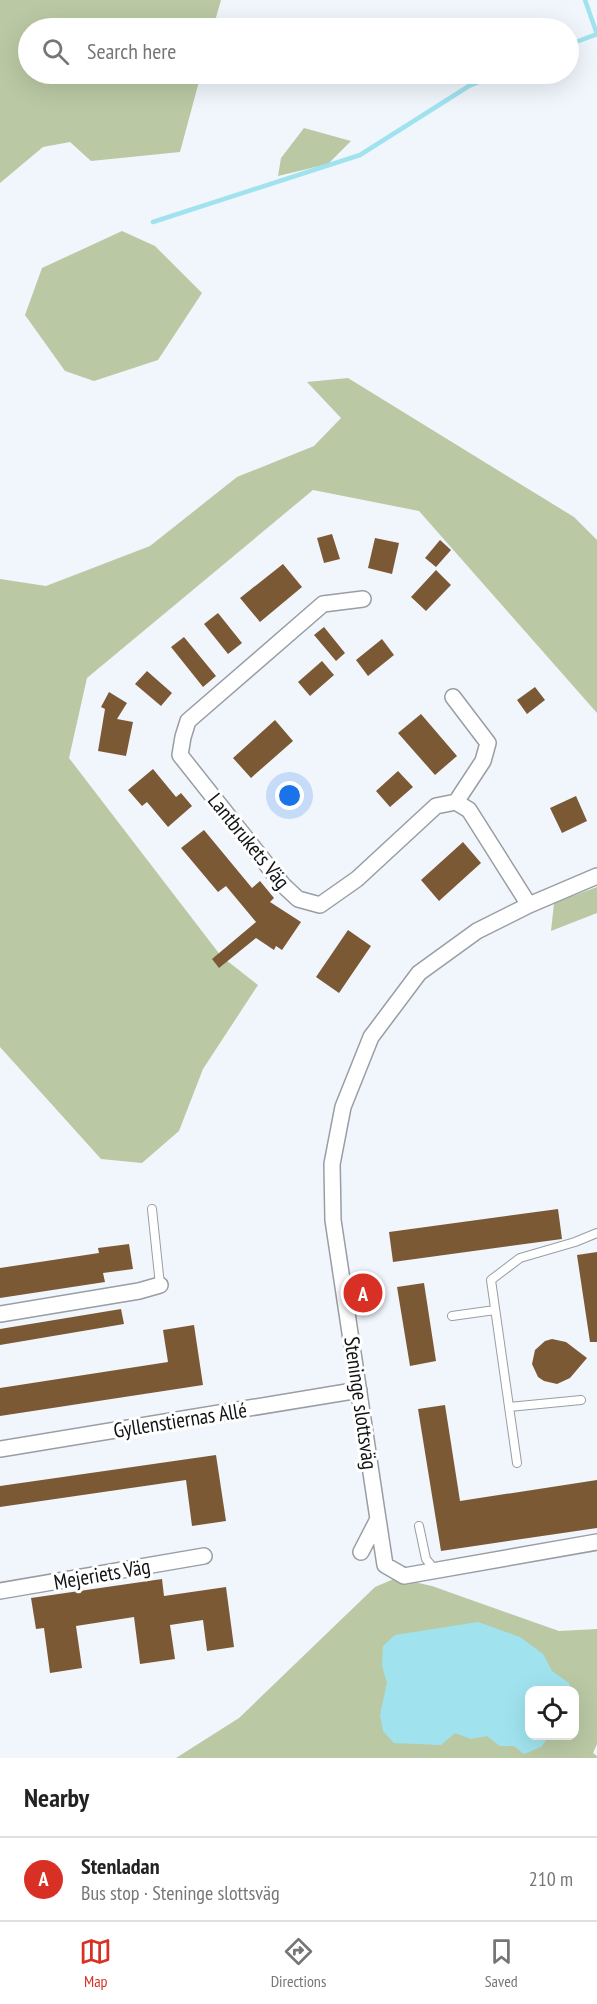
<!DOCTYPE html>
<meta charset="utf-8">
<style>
:root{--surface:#fff;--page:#f6f6f6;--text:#222;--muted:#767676;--line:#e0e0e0;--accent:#d93025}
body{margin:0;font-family:"PT Sans Narrow",sans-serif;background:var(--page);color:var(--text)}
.controls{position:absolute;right:18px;bottom:18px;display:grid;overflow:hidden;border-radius:12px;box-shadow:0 6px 24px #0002}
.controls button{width:54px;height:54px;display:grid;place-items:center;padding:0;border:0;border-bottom:2px solid var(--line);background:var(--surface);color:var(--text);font:30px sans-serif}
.you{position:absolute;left:290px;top:796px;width:21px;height:21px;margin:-15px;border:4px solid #fff;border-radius:50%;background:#1a73e8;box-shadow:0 0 0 9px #1a73e833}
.badge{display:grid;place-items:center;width:39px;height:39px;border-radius:50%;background:var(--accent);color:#fff;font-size:20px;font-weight:700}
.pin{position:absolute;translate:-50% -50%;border:3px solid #fff;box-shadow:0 2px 6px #0006}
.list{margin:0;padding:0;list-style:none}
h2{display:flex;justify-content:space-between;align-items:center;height:78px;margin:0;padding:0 24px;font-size:26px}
h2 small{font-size:20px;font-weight:400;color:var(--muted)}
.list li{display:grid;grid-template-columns:39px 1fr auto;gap:18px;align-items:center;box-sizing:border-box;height:84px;padding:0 24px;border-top:2px solid var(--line)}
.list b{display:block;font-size:22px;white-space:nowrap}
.list p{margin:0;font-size:20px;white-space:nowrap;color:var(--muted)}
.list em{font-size:20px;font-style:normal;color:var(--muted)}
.icon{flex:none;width:33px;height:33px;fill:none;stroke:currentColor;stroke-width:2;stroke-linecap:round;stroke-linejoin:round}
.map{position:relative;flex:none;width:597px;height:1758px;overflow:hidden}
.search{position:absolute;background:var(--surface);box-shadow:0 6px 24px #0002;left:18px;right:18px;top:18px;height:66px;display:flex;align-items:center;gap:15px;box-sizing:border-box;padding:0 21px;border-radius:33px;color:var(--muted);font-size:22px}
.sheet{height:162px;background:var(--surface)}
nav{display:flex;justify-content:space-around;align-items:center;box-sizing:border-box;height:84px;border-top:2px solid var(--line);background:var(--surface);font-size:16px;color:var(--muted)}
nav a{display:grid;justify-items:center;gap:3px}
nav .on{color:var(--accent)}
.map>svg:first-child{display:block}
.green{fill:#bac9a4;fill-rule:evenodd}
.water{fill:#a0e3ef}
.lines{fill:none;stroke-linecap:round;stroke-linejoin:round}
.stream{stroke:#a0e3ef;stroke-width:4.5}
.building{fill:#7c5935}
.service-casing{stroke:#989ea3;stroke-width:10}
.minor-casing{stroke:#989ea3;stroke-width:18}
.service{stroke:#fff;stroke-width:8}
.minor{stroke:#fff;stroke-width:15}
.labels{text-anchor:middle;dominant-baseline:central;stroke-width:6;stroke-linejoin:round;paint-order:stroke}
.street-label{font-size:21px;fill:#101213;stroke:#fff}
</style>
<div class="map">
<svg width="597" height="1758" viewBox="0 0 597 1758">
<rect width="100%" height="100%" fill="#f0f6fc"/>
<path class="green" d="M0 0H221L213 28H28V74H201L180 152 91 161 70 142 43 147 0 183Z
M304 128 351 141 328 164 278 176 281 158Z
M122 231 155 246 202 293 158 360 94 381 65 371 25 315 42 268Z
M348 378 574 517 597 540V713L419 511 313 490 87 678 69 758 221 956 258 985 203 1069 179 1131 142 1163 101 1159 0 1047V579L46 586 150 546 237 477 314 446 341 418 307 382Z
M597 887V913L551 931 554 903Z
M396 1578 432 1586 559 1631 597 1629V1744L593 1753 597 1756V1758H176L239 1718 375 1587ZM530 1690H574V1736H530Z"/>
<path class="water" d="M478 1622 520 1637 543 1654 552 1671 569 1683 571 1690H530V1736H549L541 1747 524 1754 514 1746H500L487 1736 471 1739 455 1733 441 1745 394 1743 383 1731 380 1715 387 1683 382 1665 383 1646 395 1635Z"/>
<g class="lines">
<path class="stream" d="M585 0 597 34
M568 45 597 34
M153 222 360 155 469 86 499 74"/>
</g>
<path class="building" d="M332 534 340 559 324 563 317 538Z
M375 538 399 543 392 574 368 568Z
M440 540 451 550 436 567 425 558Z
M283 564 302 587 260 622 240 598Z
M436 570 451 585 426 611 411 597Z
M218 613 242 643 228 654 204 624Z
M324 627 345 653 336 661 314 635Z
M184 637 216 676 203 687 171 647Z
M382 639 394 655 368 676 356 660Z
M322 661 334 675 310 696 298 682Z
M147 671 172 693 161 706 135 684Z
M535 687 545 700 527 714 517 700Z
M109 692 127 703 117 719 133 722 126 756 98 751 105 709 101 707Z
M421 714 457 756 435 775 398 733Z
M275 720 293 741 251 778 233 758Z
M153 769 176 797 181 793 192 806 168 827 147 802 142 806 128 790Z
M398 771 413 787 390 807 376 791Z
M576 796 587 821 562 833 550 808Z
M204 830 252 888 260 881 274 898 270 902 301 922 282 950 276 946 274 950 256 938 219 968 212 959 256 922 226 886 218 892 181 848Z
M463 842 481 863 439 901 421 880Z
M348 930 371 946 339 993 316 977Z
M558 1209 562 1239 393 1262 389 1232Z
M129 1244 133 1269 103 1273 105 1282 0 1298V1268L99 1253 98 1248Z
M597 1252V1342H590L577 1255Z
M424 1283 436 1361 410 1366 397 1287Z
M121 1309 124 1324 0 1345V1329Z
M194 1325 203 1385 0 1416V1388L168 1362 163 1330Z
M552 1339 566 1342 587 1358 570 1378 557 1384 544 1381 538 1377 532 1364 535 1350 545 1341Z
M445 1405 460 1501 597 1480V1528L441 1551 418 1409Z
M216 1455 226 1521 192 1526 186 1480 0 1507V1486Z
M162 1579 164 1596 226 1587 234 1647 207 1651 203 1620 170 1625 175 1659 140 1664 134 1617 76 1626 82 1668 50 1673 44 1628 36 1629 31 1598Z"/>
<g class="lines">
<g class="service-casing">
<path id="service" d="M152 1209 160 1285
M452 1316 495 1310
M509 1407 581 1400
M517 1463 491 1280 520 1258 575 1242 597 1233
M419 1526 426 1559 435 1570"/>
</g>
<g class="minor-casing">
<path id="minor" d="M363 599 323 604 188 721 183 737 180 755 283 885 298 899 320 905 357 879 436 806 456 802 469 810 529 905
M453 697 488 743 483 761 456 802
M0 1314 139 1291 160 1285
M0 1449 359 1390
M378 1519 385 1565 404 1576 597 1542
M361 1552 378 1519 333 1220 332 1164 343 1107 371 1037 419 973 477 931 529 905 597 876
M0 1591 204 1556"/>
</g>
<use href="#service" class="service"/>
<use href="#minor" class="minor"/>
</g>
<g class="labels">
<g class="street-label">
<text transform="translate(249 841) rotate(51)">Lantbrukets Väg</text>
<text transform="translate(361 1403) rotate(82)">Steninge slottsväg</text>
<text transform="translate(180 1420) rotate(-9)">Gyllenstiernas Allé</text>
<text transform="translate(102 1574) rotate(-10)">Mejeriets Väg</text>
</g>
</g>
</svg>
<div class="controls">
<button><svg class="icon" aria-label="locate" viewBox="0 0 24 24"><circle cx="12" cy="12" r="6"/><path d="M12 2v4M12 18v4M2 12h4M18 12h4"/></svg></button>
</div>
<div class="you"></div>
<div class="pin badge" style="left:363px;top:1293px">A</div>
<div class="search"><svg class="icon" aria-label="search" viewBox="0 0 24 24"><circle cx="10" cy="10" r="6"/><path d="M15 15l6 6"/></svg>Search here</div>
</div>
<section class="sheet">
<h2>Nearby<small></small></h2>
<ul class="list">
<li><span class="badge">A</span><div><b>Stenladan</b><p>Bus stop · Steninge slottsväg</p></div><em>210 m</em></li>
</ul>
</section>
<nav>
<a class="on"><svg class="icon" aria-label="map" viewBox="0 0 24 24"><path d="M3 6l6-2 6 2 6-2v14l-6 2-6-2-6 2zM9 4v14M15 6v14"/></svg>Map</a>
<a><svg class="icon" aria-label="directions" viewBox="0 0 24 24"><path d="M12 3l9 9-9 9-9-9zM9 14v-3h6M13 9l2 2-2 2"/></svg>Directions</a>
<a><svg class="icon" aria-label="saved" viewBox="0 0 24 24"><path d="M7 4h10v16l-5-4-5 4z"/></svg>Saved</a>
</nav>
